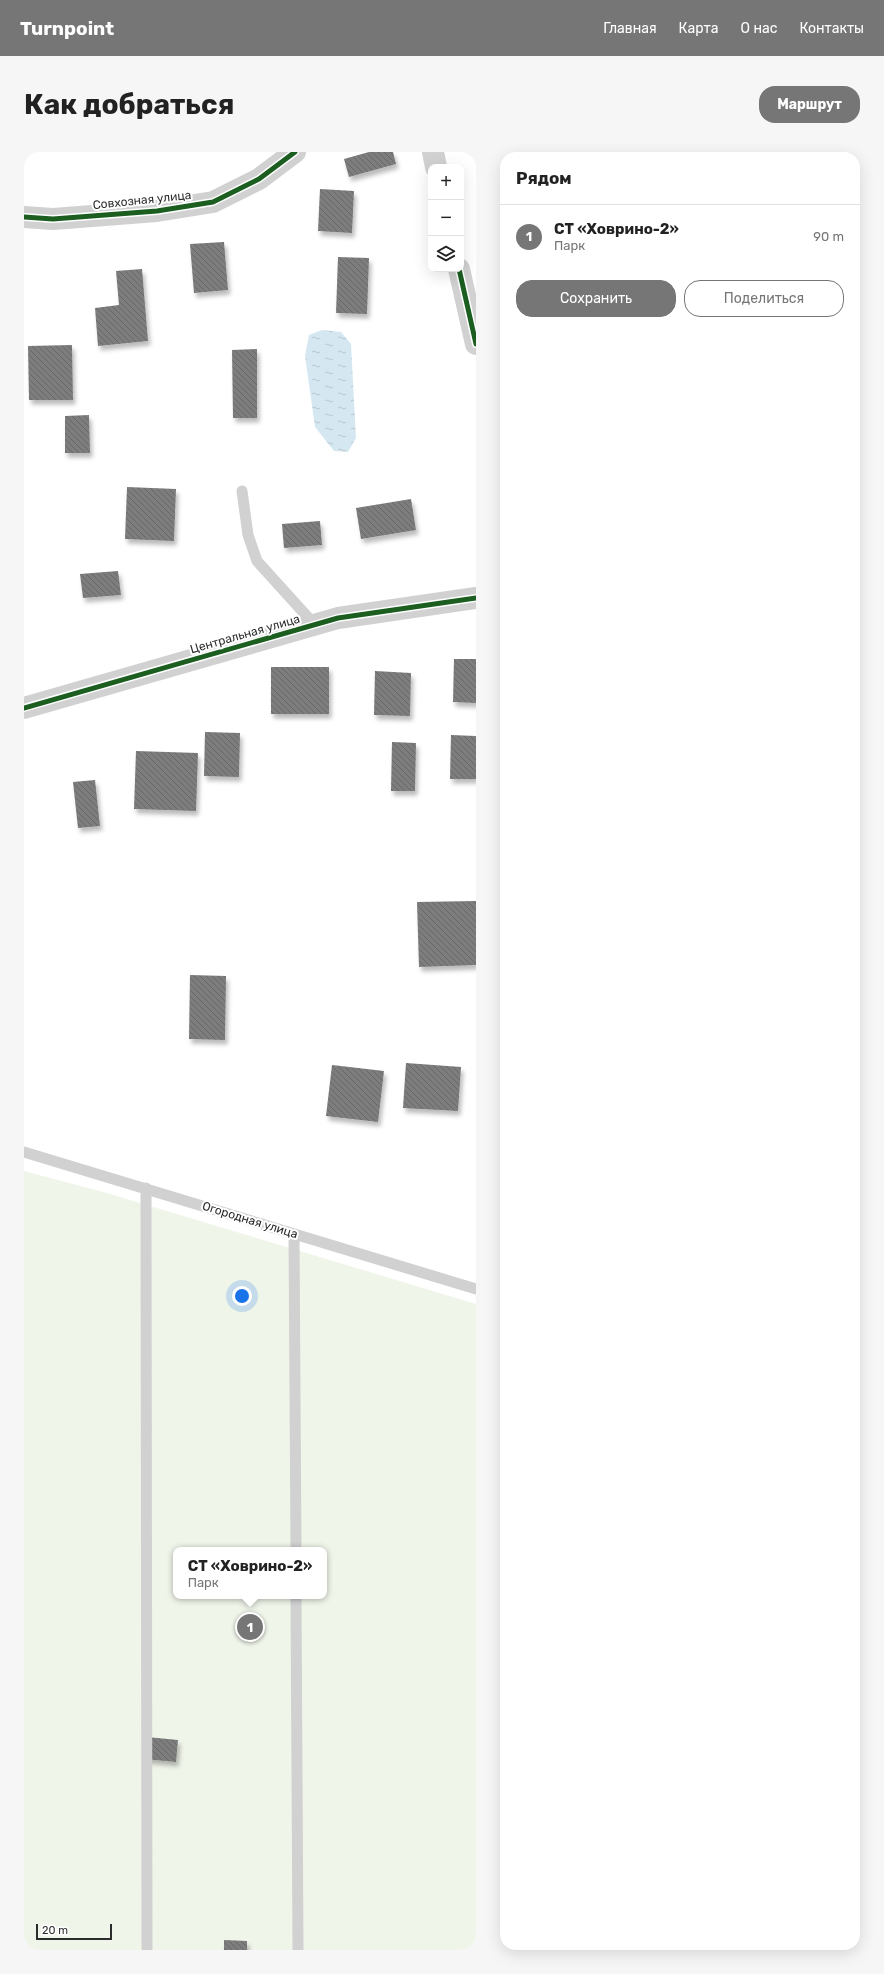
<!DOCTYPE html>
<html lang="ru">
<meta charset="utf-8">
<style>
:root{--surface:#fff;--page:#f6f6f6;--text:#222;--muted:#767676;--line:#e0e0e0;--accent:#767676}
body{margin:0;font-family:Rubik,sans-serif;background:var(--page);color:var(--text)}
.controls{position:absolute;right:12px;top:12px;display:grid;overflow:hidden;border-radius:8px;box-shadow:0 4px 16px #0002}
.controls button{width:36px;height:36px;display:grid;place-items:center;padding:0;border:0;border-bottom:1px solid var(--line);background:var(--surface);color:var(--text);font:20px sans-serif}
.scale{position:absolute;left:12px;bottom:10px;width:76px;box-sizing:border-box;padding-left:4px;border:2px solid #2c2c2c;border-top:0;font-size:11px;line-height:14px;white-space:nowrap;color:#2c2c2c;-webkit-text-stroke:3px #fff;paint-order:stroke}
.you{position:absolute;left:218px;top:1144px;width:14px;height:14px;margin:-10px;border:3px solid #fff;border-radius:50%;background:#1a73e8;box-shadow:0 0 0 6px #1a73e833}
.badge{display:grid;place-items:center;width:26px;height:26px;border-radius:50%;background:var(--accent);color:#fff;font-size:13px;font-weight:700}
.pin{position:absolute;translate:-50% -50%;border:2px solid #fff;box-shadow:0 1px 4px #0006}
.popup{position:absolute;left:149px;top:1395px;width:154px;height:52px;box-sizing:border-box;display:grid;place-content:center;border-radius:8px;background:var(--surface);filter:drop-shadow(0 1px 3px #0005);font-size:13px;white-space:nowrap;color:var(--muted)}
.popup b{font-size:15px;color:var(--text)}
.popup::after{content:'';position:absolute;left:50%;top:100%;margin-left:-8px;border:8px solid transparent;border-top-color:var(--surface)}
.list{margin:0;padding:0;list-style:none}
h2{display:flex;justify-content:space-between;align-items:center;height:52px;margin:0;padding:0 16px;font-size:17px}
h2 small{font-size:13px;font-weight:400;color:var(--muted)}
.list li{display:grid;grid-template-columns:26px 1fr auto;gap:12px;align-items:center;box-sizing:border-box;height:64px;padding:0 16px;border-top:1px solid var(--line)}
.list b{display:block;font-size:15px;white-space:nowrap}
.list p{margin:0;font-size:13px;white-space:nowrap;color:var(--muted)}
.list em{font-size:13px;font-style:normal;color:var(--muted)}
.actions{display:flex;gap:8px;padding:12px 16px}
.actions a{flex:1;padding:9px 0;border:1px solid var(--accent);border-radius:16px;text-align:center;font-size:14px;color:var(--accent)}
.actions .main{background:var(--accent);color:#fff}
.icon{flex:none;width:22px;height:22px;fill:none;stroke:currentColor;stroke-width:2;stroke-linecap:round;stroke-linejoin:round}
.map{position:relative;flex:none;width:452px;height:1798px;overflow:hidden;border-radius:16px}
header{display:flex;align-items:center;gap:24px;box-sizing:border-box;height:56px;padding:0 20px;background:var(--accent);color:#fff}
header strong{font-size:19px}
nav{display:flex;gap:22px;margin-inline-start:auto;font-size:14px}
.intro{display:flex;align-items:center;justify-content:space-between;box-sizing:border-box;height:96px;padding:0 24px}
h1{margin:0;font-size:28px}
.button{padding:10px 18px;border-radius:16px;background:var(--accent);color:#fff;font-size:14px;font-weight:700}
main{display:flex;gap:24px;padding:0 24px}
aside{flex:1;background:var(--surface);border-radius:16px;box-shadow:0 4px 16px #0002}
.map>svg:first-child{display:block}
.garden{fill:#f0f5ea;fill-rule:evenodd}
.water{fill:url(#water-ripples)}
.building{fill:url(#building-back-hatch);filter:url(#shadow)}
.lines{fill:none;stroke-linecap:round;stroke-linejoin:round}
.service{stroke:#d1d1d1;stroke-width:11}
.minor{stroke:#d1d1d1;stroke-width:22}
.tertiary{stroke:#d1d1d1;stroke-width:22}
.cycleway-casing{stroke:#fff;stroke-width:8}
.cycleway{stroke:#1b5e20;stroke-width:5}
.labels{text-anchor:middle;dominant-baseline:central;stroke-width:4;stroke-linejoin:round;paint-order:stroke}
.street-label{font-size:12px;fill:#2c2c2c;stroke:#fff}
</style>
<header>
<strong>Turnpoint</strong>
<nav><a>Главная</a><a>Карта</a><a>О нас</a><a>Контакты</a></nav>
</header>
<div class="intro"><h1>Как добраться</h1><a class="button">Маршрут</a></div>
<main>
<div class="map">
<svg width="452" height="1798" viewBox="0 0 452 1798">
<defs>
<pattern id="water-ripples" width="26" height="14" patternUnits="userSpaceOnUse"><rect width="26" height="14" fill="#d5e8f2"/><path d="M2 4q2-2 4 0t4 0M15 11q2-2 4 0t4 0" fill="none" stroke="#b7c7d0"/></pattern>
<pattern id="building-back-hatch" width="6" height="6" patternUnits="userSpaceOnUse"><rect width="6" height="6" fill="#7d7d7d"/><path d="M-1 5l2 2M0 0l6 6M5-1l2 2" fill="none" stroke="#676767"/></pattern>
<filter id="shadow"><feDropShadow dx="2.5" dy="4.5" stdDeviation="2" flood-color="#0004"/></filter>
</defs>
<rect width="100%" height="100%" fill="#fff"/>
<path class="garden" d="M0 1019 83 1041 452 1152V1798H0ZM152 1398H300V1444H152Z"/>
<path class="water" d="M298 178 317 180 327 192 332 286 324 300 310 299 291 275 281 204 285 183Z"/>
<path class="building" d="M345 0H369L372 12 325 25 320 7Z
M296 37 330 39 328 81 294 79Z
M200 90 204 138 170 141 166 92Z
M314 105 345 106 343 162 312 161Z
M118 117 124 189 74 194 71 156 95 153 92 119Z
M48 193 49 248H5L4 194Z
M233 197V266H209L208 198Z
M65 263 66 301H41V264Z
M103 335 152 337 150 389 101 387Z
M387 347 392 378 337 387 332 356Z
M296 369 298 393 260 396 258 372Z
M94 419 97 443 59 446 56 422Z
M430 507H452V551L429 550Z
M247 515H305V562H247Z
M351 519 387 521 386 564 350 563Z
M181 580 216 581 215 625 180 624Z
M427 583 452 584V627H426Z
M368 590 392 591 391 639H367Z
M112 599 174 601 172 659 110 657Z
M71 628 76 674 54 676 49 630Z
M452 749V813L395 815 393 750Z
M166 823 202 824 201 888 165 887Z
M382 911 437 915 434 959 379 956Z
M308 913 360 919 354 970 302 964Z
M123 1585 154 1588 152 1610 120 1607Z
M200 1788 223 1789V1798H200Z"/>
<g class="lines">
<path class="service" d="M218 339 224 383 233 409 290 472
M0 1000 452 1137
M122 1036 123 1798
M270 1082 272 1398
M272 1444 274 1798"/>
<path class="minor" d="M409 0 412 15
M0 65 29 67 133 59 189 50 235 27 271 0
M435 117 452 192"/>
<path class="tertiary" d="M0 556 314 466 452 446"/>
<g class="cycleway-casing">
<path id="cycleway" d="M0 65 29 67 133 59 189 50 235 27 271 0
M435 117 452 192
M0 556 314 466 452 446"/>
</g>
<use href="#cycleway" class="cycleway"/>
</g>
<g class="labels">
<g class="street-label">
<text transform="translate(118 48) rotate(-6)">Совхозная улица</text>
<text transform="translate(221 482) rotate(-16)">Центральная улица</text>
<text transform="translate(226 1068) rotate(17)">Огородная улица</text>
</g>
</g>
</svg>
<div class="controls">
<button>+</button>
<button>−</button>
<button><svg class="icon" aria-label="layers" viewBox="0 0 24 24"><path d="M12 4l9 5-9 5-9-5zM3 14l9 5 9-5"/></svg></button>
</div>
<div class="scale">20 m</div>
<div class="you"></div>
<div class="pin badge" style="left:226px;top:1475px">1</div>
<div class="popup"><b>СТ «Ховрино-2»</b>Парк</div>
</div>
<aside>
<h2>Рядом<small></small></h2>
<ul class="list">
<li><span class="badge">1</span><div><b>СТ «Ховрино-2»</b><p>Парк</p></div><em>90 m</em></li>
</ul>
<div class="actions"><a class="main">Сохранить</a><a>Поделиться</a></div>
</aside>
</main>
